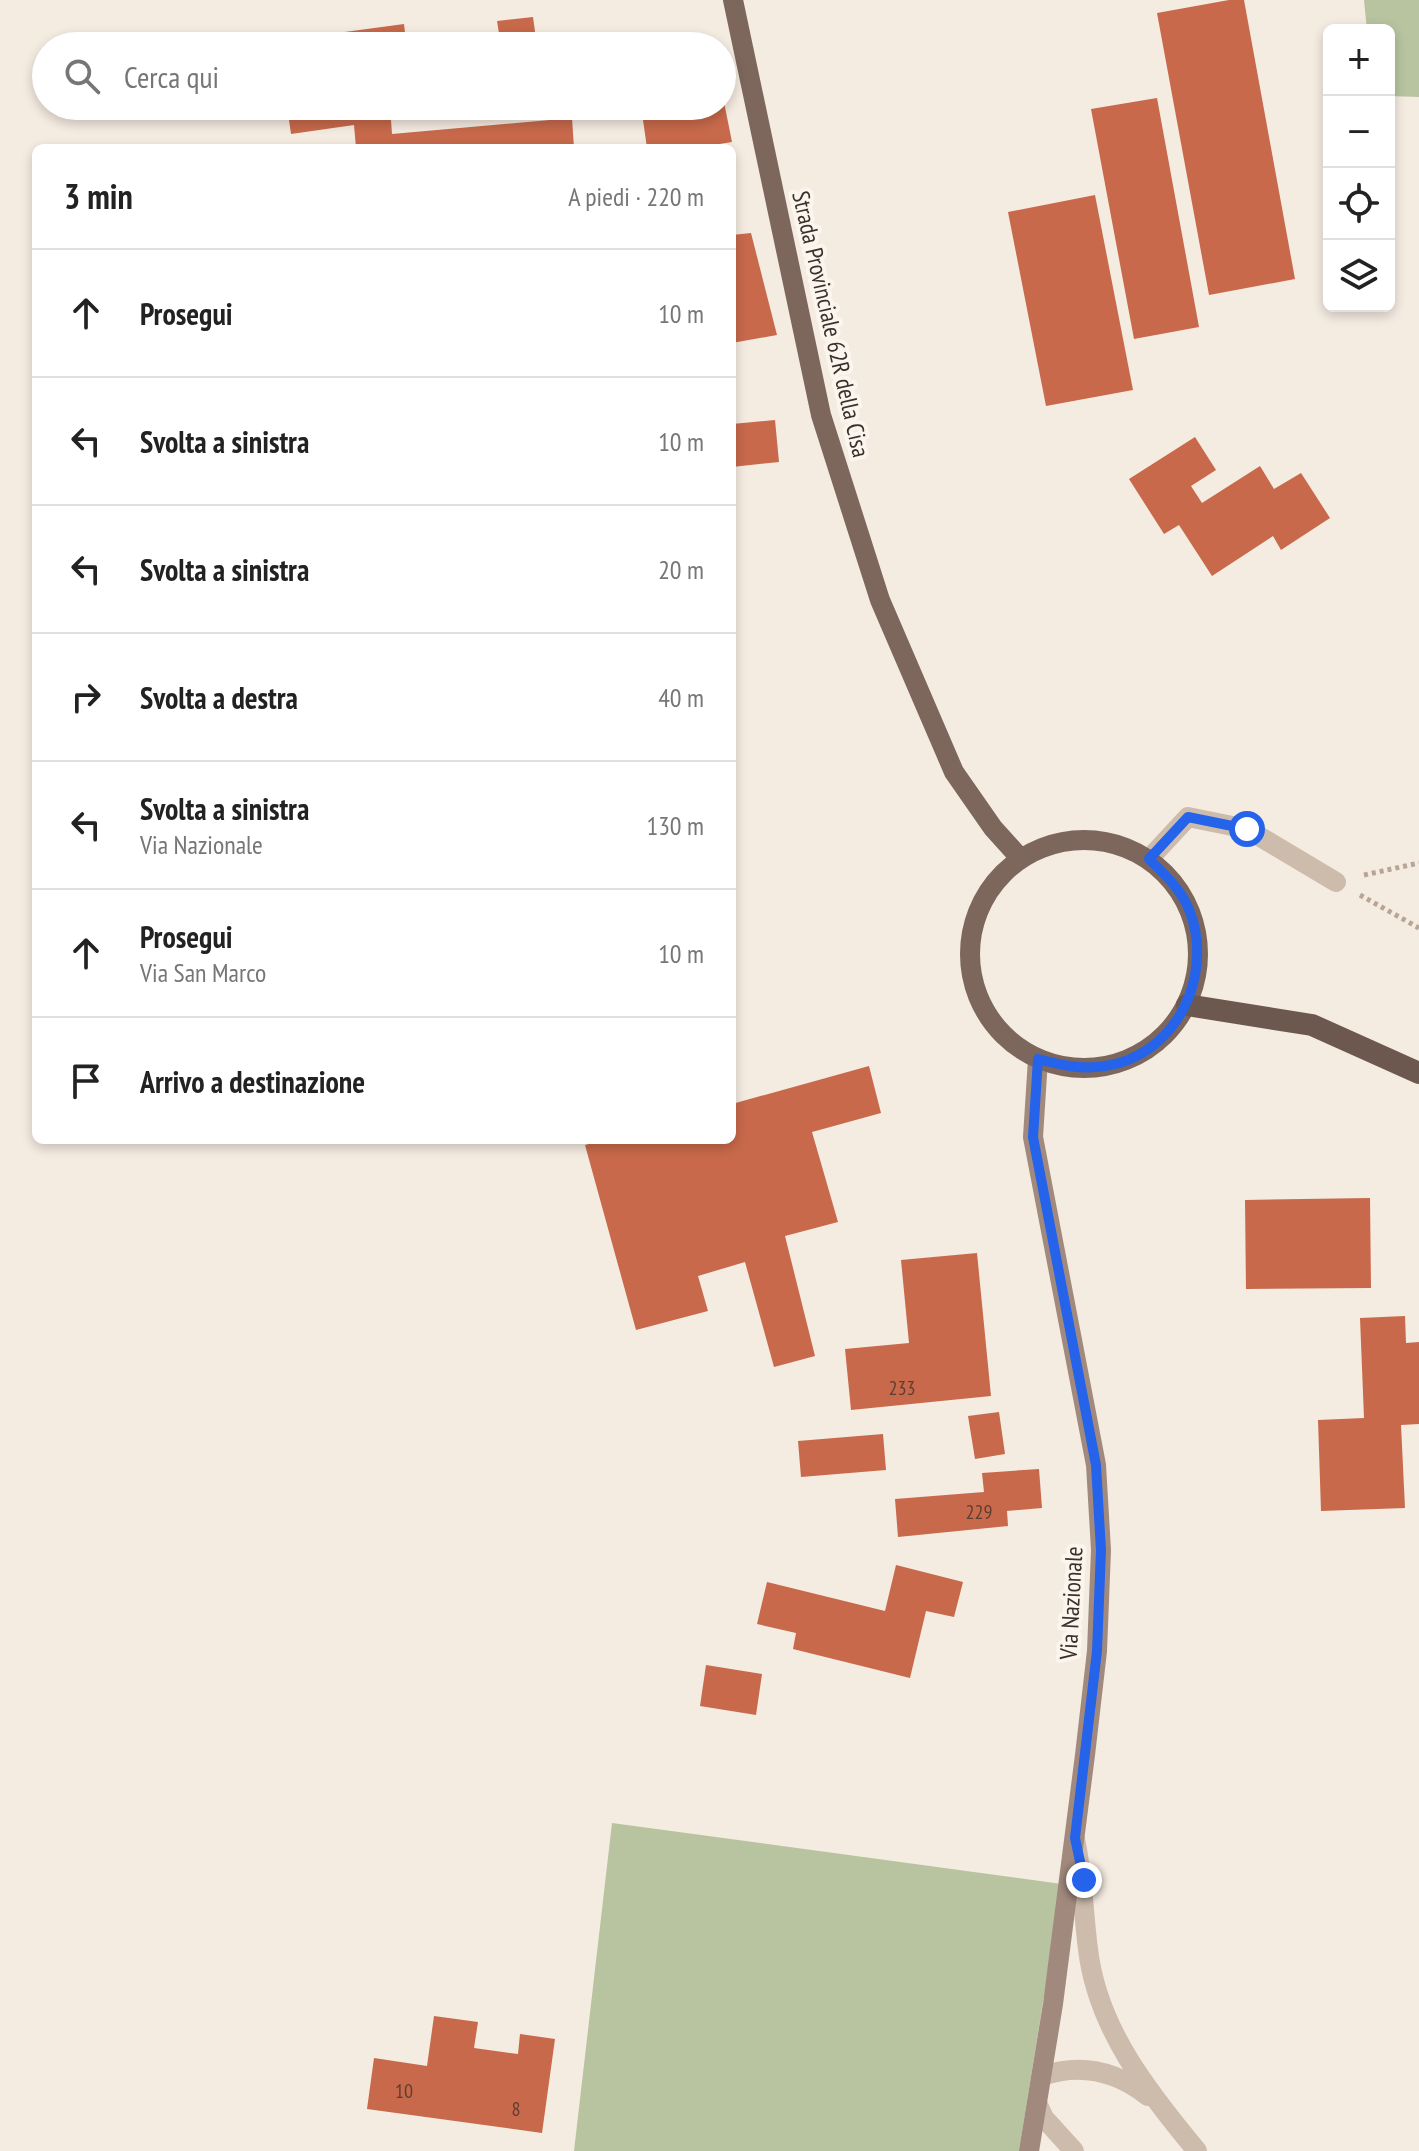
<!DOCTYPE html>
<html lang="it">
<meta charset="utf-8">
<style>
:root{--surface:#fff;--page:#f2f2f2;--text:#222;--muted:#767676;--line:#e0e0e0}
body{margin:0;font-family:"PT Sans Narrow",sans-serif;background:var(--page);color:var(--text)}
.controls{position:absolute;right:24px;top:24px;display:grid;overflow:hidden;border-radius:12px;box-shadow:0 4px 12px #0003}
.controls button{width:72px;height:72px;display:grid;place-items:center;padding:0;border:0;border-bottom:2px solid var(--line);background:var(--surface);color:var(--text);font:40px sans-serif}
.stop{position:absolute;width:24px;height:24px;margin:-18px;border:6px solid #2563eb;border-radius:50%;background:#fff}
.stop.end{background:#2563eb;border-color:#fff;box-shadow:0 2px 8px #0008}
.list{margin:0;padding:0;list-style:none}
h2{display:flex;justify-content:space-between;align-items:center;height:104px;margin:0;padding:0 32px;font-size:34px}
h2 small{font-size:26px;font-weight:400;color:var(--muted)}
.list li{display:grid;grid-template-columns:52px 1fr auto;gap:24px;align-items:center;box-sizing:border-box;height:128px;padding:0 32px;border-top:2px solid var(--line)}
.list b{display:block;font-size:30px;white-space:nowrap}
.list p{margin:0;font-size:26px;white-space:nowrap;color:var(--muted)}
.list em{font-size:26px;font-style:normal;color:var(--muted)}
.icon{flex:none;width:44px;height:44px;fill:none;stroke:currentColor;stroke-width:2;stroke-linecap:round;stroke-linejoin:round}
.map{position:relative;flex:none;width:1419px;height:2151px;overflow:hidden}
.search{position:absolute;background:var(--surface);box-shadow:0 4px 12px #0003;left:32px;top:32px;width:704px;height:88px;display:flex;align-items:center;gap:20px;box-sizing:border-box;padding:0 28px;border-radius:44px;color:var(--muted);font-size:30px}
.panel{position:absolute;background:var(--surface);box-shadow:0 4px 12px #0003;left:32px;top:144px;width:704px;height:1000px;border-radius:12px}
.map>svg:first-child{display:block}
.green{fill:#b8c4a0}
.building{fill:#c8694b}
.lines{fill:none;stroke-linecap:round;stroke-linejoin:round}
.path{stroke:#b9a596;stroke-width:5;stroke-dasharray:4 4;stroke-linecap:butt}
.service{stroke:#cdbbac;stroke-width:20}
.tertiary{stroke:#cdbbac;stroke-width:20}
.secondary{stroke:#a18a7d;stroke-width:20}
.primary{stroke:#7d675c;stroke-width:20}
.trunk{stroke:#6c584f;stroke-width:22}
.route{stroke:#2563eb;stroke-width:10}
.labels{text-anchor:middle;dominant-baseline:central;stroke-width:8;stroke-linejoin:round;paint-order:stroke}
.number-label{font-size:20px;fill:#5e3e33}
.street-label{font-size:24px;fill:#3b302b;stroke:#fbf5ee}
</style>
<div class="map">
<svg width="1419" height="2151" viewBox="0 0 1419 2151">
<rect width="100%" height="100%" fill="#f4ebe1"/>
<path class="green" d="M1364 0H1419V97L1389 96V30H1367Z
M612 1823 1062 1884 1019 2151H574Z"/>
<path class="building" d="M1229 0H1244L1295 279 1209 295 1157 13Z
M533 17 537 46H501L497 21Z
M404 24 406 41 413 40V46H279L278 41Z
M722 92 732 142 694 148H647L641 106H722Z
M1157 98 1199 327 1134 339 1091 109Z
M287 106H422L423 115 391 120 392 134 572 118 574 148H356L354 125 291 134Z
M1095 195 1133 390 1046 406 1008 212Z
M751 233 777 335 732 343V235Z
M775 420 779 462 732 467V424Z
M1195 437 1216 470 1191 486 1202 503 1260 466 1274 489 1301 473 1330 518 1281 550 1273 536 1212 576 1179 525 1164 534 1129 479Z
M869 1066 881 1113 812 1132 838 1222 785 1236 815 1356 774 1367 745 1262 698 1276 708 1311 636 1330 585 1145 604 1140H732V1104Z
M1370 1198 1371 1288 1246 1289 1245 1200Z
M977 1253 991 1396 851 1410 845 1349 909 1343 901 1260Z
M1405 1316 1406 1343 1419 1342V1424L1401 1425 1405 1508 1321 1511 1318 1420 1364 1418 1360 1318Z
M999 1412 1005 1454 975 1459 968 1416Z
M883 1434 886 1470 801 1477 798 1441Z
M1039 1469 1042 1508 1007 1511 1008 1526 898 1537 895 1499 984 1492 982 1473Z
M896 1565 963 1582 954 1617 926 1611 910 1678 793 1649 796 1633 757 1624 767 1582 885 1611Z
M706 1665 762 1674 756 1715 700 1706Z
M434 2016 478 2022 474 2048 518 2054 520 2034 555 2039 542 2133 367 2109 374 2058 427 2066Z"/>
<g class="lines">
<path class="path" d="M1364 875 1419 863
M1360 895 1419 928"/>
<path class="service" d="M1149 859 1188 817 1247 829 1336 882"/>
<path class="tertiary" d="M1075 1839C1083 1876 1083 1911 1088 1949 1097 2028 1148 2092 1197 2151
M1042 2076C1080 2063 1116 2071 1148 2096
M1037 2103 1044 2118 1074 2151"/>
<path class="secondary" d="M1029 2151 1053 2004 1085 1755 1097 1651 1101 1550 1096 1465 1033 1137 1038 1059"/>
<path class="primary" d="M733 0 821 415 880 600 954 772 993 828 1021 859
M970 954a114 114 0 1 1 228 0a114 114 0 1 1-228 0Z"/>
<path class="trunk" d="M1187 1005 1312 1025 1419 1073"/>
</g>
<g class="lines">
<path class="route" d="M1084 1880 1075 1838 1097 1651 1101 1550 1096 1465 1033 1137 1038 1059C1061 1065 1081 1070 1105 1066 1176 1056 1214 976 1190 912 1182 890 1165 875 1149 859L1188 817 1247 829"/>
</g>
<g class="labels">
<g class="number-label">
<text x="902" y="1388">233</text>
<text x="979" y="1512">229</text>
<text x="404" y="2091">10</text>
<text x="516" y="2109">8</text>
</g>
<g class="street-label">
<text transform="translate(831 324) rotate(77)">Strada Provinciale 62R della Cisa</text>
<text transform="translate(1071 1603) rotate(-87)">Via Nazionale</text>
</g>
</g>
</svg>
<div class="controls">
<button>+</button>
<button>−</button>
<button><svg class="icon" aria-label="locate" viewBox="0 0 24 24"><circle cx="12" cy="12" r="6"/><path d="M12 2v4M12 18v4M2 12h4M18 12h4"/></svg></button>
<button><svg class="icon" aria-label="layers" viewBox="0 0 24 24"><path d="M12 4l9 5-9 5-9-5zM3 14l9 5 9-5"/></svg></button>
</div>
<div class="stop" style="left:1247px;top:829px"></div>
<div class="stop end" style="left:1084px;top:1880px"></div>
<div class="search"><svg class="icon" aria-label="search" viewBox="0 0 24 24"><circle cx="10" cy="10" r="6"/><path d="M15 15l6 6"/></svg>Cerca qui</div>
<section class="panel">
<h2>3 min<small>A piedi · 220 m</small></h2>
<ul class="list">
<li><svg class="icon" aria-label="ahead" viewBox="0 0 24 24"><path d="M12 20V5M6 11l6-6 6 6"/></svg><div><b>Prosegui</b></div><em>10 m</em></li>
<li><svg class="icon" aria-label="left" viewBox="0 0 24 24"><path d="M17 20v-9H6M10 6l-5 5 5 5"/></svg><div><b>Svolta a sinistra</b></div><em>10 m</em></li>
<li><svg class="icon" aria-label="left" viewBox="0 0 24 24"><path d="M17 20v-9H6M10 6l-5 5 5 5"/></svg><div><b>Svolta a sinistra</b></div><em>20 m</em></li>
<li><svg class="icon" aria-label="right" viewBox="0 0 24 24"><path d="M7 20v-9h11M14 6l5 5-5 5"/></svg><div><b>Svolta a destra</b></div><em>40 m</em></li>
<li><svg class="icon" aria-label="left" viewBox="0 0 24 24"><path d="M17 20v-9H6M10 6l-5 5 5 5"/></svg><div><b>Svolta a sinistra</b><p>Via Nazionale</p></div><em>130 m</em></li>
<li><svg class="icon" aria-label="ahead" viewBox="0 0 24 24"><path d="M12 20V5M6 11l6-6 6 6"/></svg><div><b>Prosegui</b><p>Via San Marco</p></div><em>10 m</em></li>
<li><svg class="icon" aria-label="arrive" viewBox="0 0 24 24"><path d="M6 21V4h12l-3 4 3 4H6"/></svg><div><b>Arrivo a destinazione</b></div></li>
</ul>
</section>
</div>
